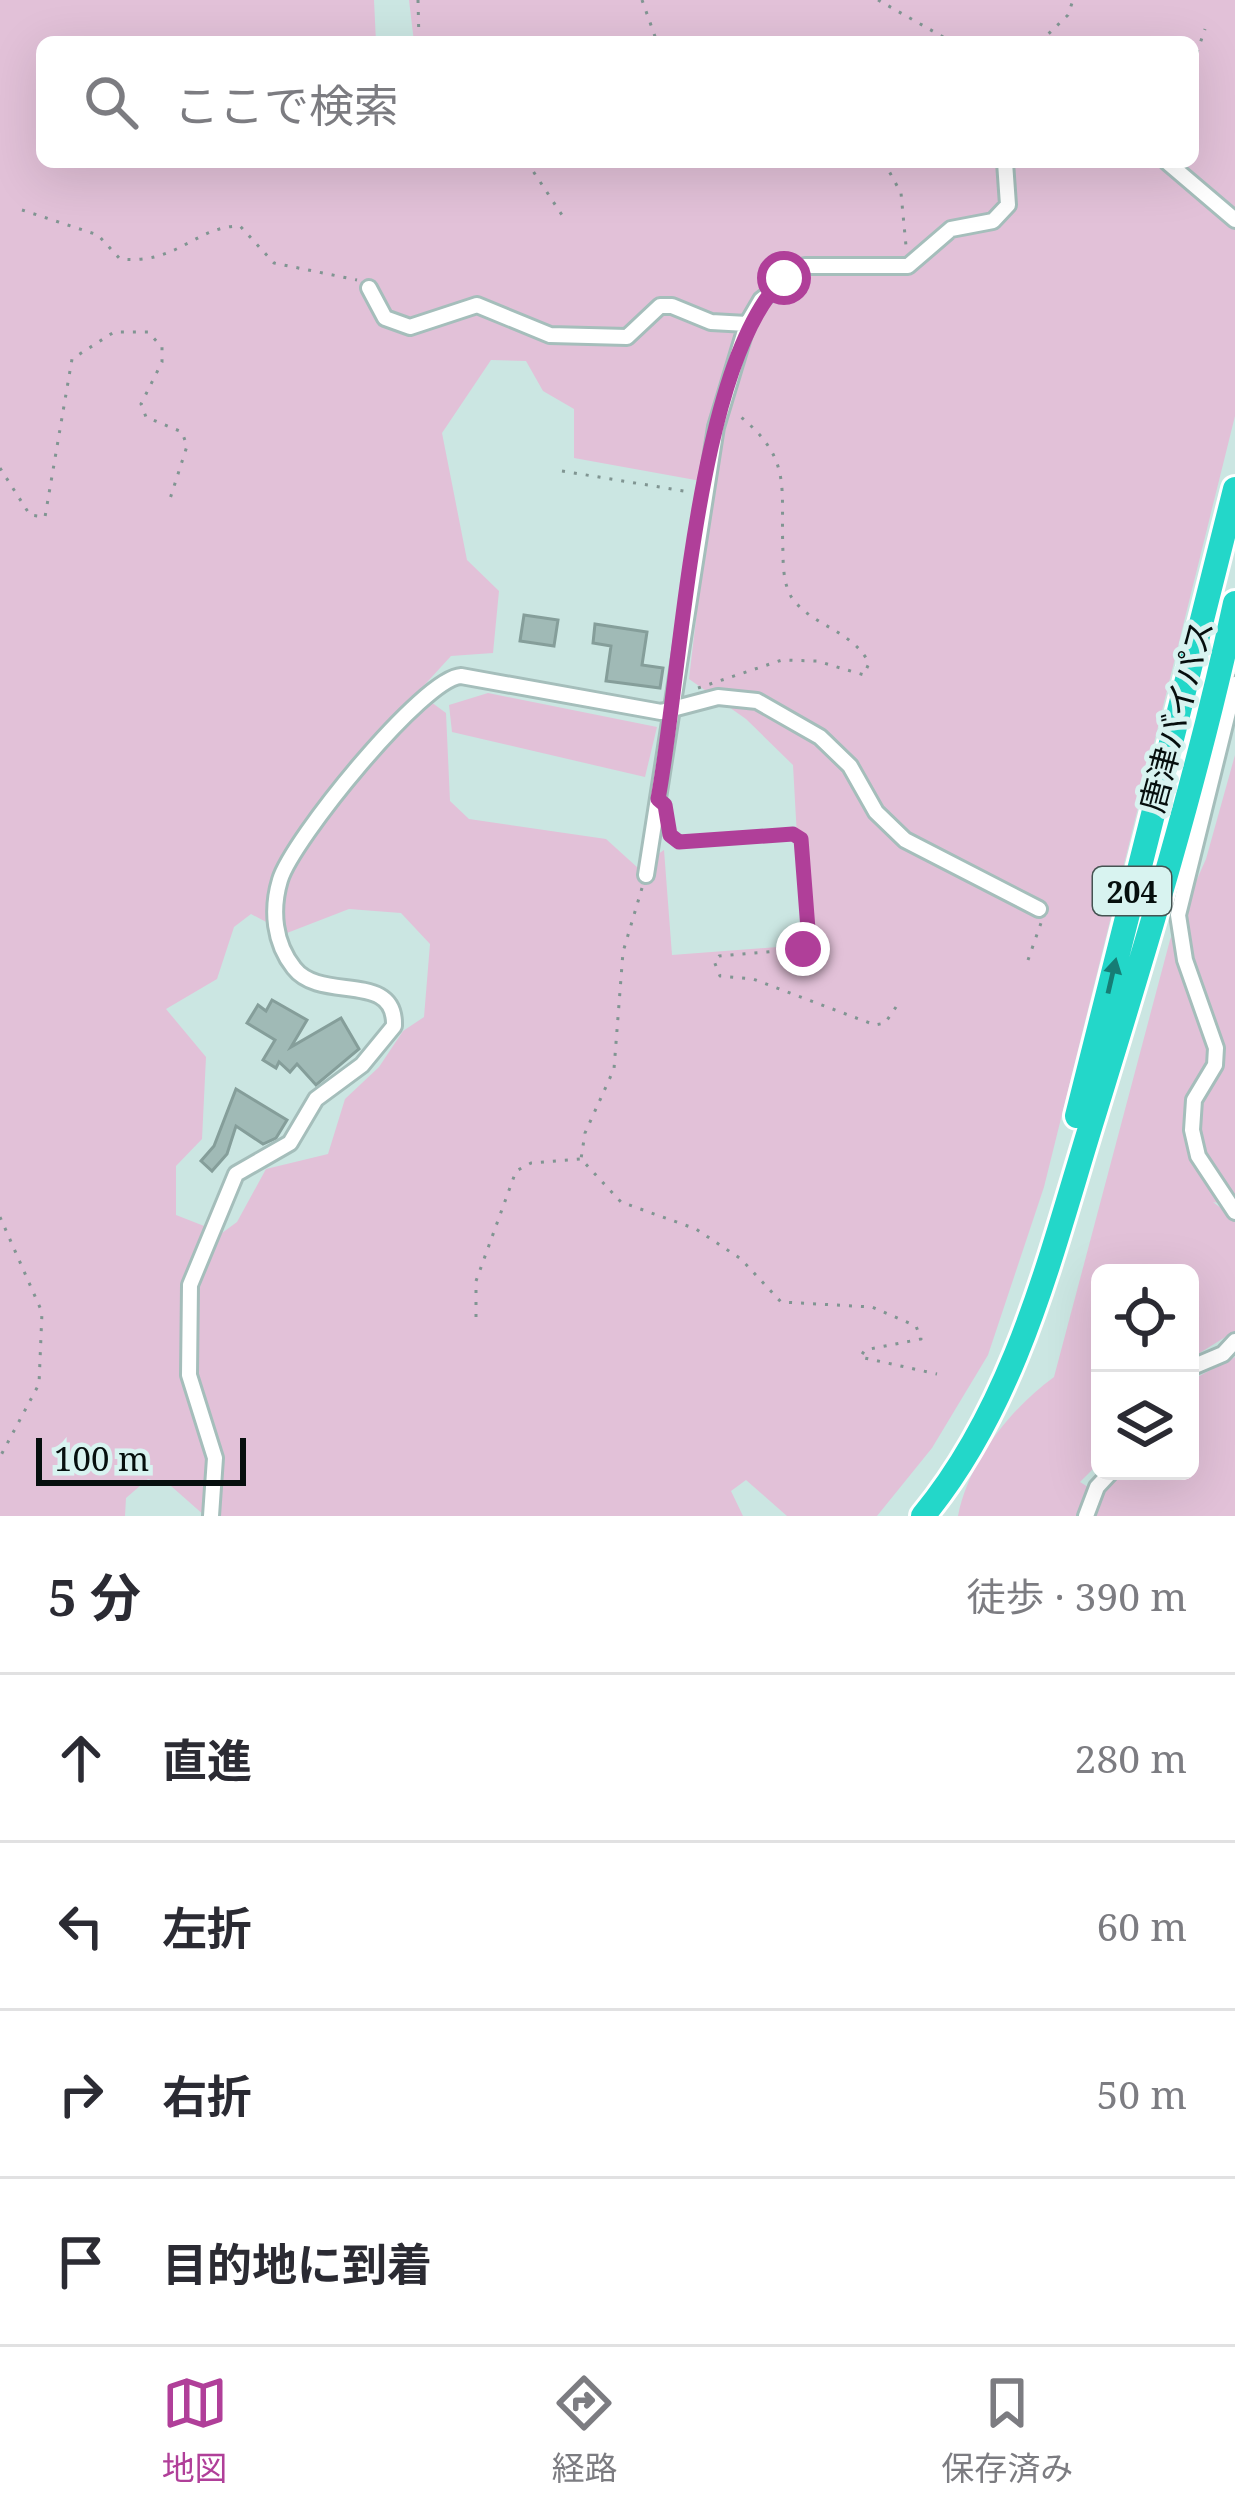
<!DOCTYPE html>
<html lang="ja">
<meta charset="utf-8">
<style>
:root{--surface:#fff;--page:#f7f7f7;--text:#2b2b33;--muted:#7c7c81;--line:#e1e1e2;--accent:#b03f99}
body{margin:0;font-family:"Noto Serif","Noto Sans JP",serif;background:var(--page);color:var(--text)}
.controls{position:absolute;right:36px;bottom:36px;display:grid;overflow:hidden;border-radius:18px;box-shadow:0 12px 48px #0002}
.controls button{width:108px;height:108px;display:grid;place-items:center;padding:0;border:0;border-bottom:3px solid var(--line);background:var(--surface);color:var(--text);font:60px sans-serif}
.scale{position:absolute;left:36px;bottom:30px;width:210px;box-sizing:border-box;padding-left:12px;border:6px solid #060f0e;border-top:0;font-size:33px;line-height:42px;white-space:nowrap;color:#060f0e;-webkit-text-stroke:9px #d8f3f0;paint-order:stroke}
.stop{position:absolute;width:36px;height:36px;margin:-27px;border:9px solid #b03f99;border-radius:50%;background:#fff}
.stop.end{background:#b03f99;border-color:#fff;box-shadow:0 3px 12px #0008}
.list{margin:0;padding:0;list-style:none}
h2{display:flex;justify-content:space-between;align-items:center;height:156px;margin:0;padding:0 48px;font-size:51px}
h2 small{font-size:39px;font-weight:400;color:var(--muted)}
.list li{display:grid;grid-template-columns:78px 1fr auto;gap:36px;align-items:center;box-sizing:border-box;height:168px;padding:0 48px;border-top:3px solid var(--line)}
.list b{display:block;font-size:45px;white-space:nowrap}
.list em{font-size:39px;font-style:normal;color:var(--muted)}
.icon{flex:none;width:66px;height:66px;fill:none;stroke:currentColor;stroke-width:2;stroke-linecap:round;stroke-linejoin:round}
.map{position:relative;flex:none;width:1235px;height:1516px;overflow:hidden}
.search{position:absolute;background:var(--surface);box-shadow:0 12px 48px #0002;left:36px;right:36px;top:36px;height:132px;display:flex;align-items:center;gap:30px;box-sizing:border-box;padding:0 42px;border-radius:18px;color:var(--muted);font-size:45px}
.sheet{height:828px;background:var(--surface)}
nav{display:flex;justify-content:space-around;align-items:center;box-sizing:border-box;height:168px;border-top:3px solid var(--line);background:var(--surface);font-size:33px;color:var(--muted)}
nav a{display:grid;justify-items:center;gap:6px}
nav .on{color:var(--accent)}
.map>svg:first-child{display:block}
.green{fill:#e2c1d8;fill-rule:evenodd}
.building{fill:#a0bab6;stroke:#859e9a;stroke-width:3}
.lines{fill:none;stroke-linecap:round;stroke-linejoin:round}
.street-casing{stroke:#a5bebb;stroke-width:20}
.highway-casing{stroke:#fff;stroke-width:30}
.path{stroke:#809592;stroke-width:3;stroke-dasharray:3 9;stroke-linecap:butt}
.street{stroke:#fff;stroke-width:14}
.highway{stroke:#23d7c9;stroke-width:24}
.oneway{fill:#167d75}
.route{stroke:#b03f99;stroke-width:15}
.labels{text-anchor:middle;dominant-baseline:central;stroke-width:10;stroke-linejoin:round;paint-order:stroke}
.shield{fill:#d8f3f0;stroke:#455352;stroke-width:3}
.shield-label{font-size:30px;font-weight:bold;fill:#060f0e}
.street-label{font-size:33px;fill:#060f0e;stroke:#d8f3f0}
</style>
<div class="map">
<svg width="1235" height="1516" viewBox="0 0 1235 1516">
<rect width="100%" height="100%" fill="#cbe6e2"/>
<path class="green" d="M0 0H374L376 42H42V162H1193V42H414L409 0H1235V416L1044 1187 988 1355 932 1448 877 1516H787L746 1480 731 1491 743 1516H205L171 1486 148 1479 126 1498 125 1516H0ZM491 360 526 361 543 391 574 409V458L712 483 689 679 746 719 793 765 803 945 672 955 664 850 638 868 606 839 469 819 450 801 446 713 431 702 352 764 451 656 493 653 499 591 467 560 442 433ZM349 909 401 913 430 944 424 1017 403 1031 379 1067 345 1099 328 1154 266 1169 237 1222 222 1233 176 1215V1166L202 1139 206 1057 166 1009 217 979 234 927 251 914 287 933Z
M488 693 657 727 645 777 452 732 449 705Z
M1235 755V1206L1213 1202 1235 1219V1331L1190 1359V1273H1100V1462L1080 1482 1098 1493 1122 1471H1190V1381L1235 1357V1516H958C969 1461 1010 1409 1054 1377L1170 940 1206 859Z"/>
<path class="building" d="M524 615 558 620 554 646 520 641Z
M595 624 647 632 642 665 663 668 660 688 606 681 611 646 593 643Z
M272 1000 307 1020 291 1047 341 1018 359 1049 316 1085 297 1064 290 1072 279 1062 276 1068 263 1060 275 1040 247 1023 258 1005 266 1011Z
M236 1089 287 1120 276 1138 263 1144 236 1126 227 1154 212 1171 201 1161 214 1146Z"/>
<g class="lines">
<g class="street-casing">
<path id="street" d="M1167 162 1235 220
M369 288 385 318 410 327 477 305 550 335 627 337 660 306H672L711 322 747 324
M1235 684 1178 915 1185 960 1216 1048 1215 1065 1194 1100 1192 1130 1198 1156 1235 1212
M646 875 716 427 747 324 761 300 805 266H908L951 229 993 221 1008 205 1005 162
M1190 1368 1223 1354 1235 1341
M211 1516 215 1458 189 1375 190 1285 236 1174 290 1143 316 1099 362 1065 394 1026C396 970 321 1003 294 968 274 943 271 910 280 880 292 840 423 678 461 676L661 712 718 697 757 701 820 737 850 766 876 812 905 840 1039 909
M1086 1516 1097 1487 1112 1471"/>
</g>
<g class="highway-casing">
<path id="highway" d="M1077 1116 1235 489
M923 1516C1017 1402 1051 1253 1094 1115 1146 946 1198 776 1235 603"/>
</g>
<path class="path" d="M418 0 419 42
M642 0 657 42
M878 0 952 42
M1040 42 1068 15 1073 0
M1193 64 1205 29
M527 162 562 215
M884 162 901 193 906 246
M22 210 98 235 120 259C177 265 196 226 240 226L274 263 357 280
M0 468 30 515 45 517 72 359 114 332H148L162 347V362L141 404 146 417 182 432 187 446 169 502
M562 471 690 492
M698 688 782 660 817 661 864 675 869 663C852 630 812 626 792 598 784 586 783 567 783 553 780 485 794 459 736 413
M669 827 679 842 793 834 801 839 809 942 803 949 719 956 714 961 720 976 753 979 875 1025 885 1023 896 1007
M642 888 623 952 614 1069 585 1133 581 1159 621 1202 696 1229 741 1259 781 1302 872 1307 916 1326 921 1339 865 1350 860 1357 937 1374
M1028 960 1041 923
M0 1217 42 1312 39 1384 0 1457
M476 1317V1281L516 1171 531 1163 580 1159"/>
<use href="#street" class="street"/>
<use href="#highway" class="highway"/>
</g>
<defs><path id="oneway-solid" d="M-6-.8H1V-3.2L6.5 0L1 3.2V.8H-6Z" transform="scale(3)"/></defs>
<use class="oneway" href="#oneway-solid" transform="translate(1112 976) rotate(-77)"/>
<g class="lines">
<path class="route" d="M784 278C695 362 682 671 658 799L665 805 670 835 679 842 793 834 801 839 809 942 803 949"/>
</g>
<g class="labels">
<rect class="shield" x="1093" y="867" width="78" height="48" rx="9"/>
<g class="shield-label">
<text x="1132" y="891">204</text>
</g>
<g class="street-label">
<text transform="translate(1176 716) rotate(-75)">唐津バイパス</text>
</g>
</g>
</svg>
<div class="controls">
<button><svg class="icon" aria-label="locate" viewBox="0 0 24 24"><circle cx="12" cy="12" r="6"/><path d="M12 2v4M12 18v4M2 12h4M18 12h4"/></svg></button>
<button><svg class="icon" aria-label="layers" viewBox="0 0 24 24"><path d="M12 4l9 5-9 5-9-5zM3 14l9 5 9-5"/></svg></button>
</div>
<div class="scale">100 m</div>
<div class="stop" style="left:784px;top:278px"></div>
<div class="stop end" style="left:803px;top:949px"></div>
<div class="search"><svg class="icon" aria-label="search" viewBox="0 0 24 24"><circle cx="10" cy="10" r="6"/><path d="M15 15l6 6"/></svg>ここで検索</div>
</div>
<section class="sheet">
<h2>5 分<small>徒歩 · 390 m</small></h2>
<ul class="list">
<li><svg class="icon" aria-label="ahead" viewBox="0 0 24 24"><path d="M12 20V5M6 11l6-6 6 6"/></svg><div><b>直進</b></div><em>280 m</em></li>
<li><svg class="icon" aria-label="left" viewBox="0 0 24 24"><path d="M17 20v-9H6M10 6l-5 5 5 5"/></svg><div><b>左折</b></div><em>60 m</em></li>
<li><svg class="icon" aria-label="right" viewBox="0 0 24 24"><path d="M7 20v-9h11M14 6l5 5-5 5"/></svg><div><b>右折</b></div><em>50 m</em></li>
<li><svg class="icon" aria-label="arrive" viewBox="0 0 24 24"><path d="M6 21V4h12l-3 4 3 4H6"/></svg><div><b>目的地に到着</b></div></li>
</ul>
</section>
<nav>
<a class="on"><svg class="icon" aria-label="map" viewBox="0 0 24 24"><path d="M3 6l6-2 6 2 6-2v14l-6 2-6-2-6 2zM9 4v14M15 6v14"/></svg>地図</a>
<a><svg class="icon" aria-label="directions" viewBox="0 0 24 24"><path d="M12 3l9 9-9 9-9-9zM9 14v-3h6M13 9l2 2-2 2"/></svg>経路</a>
<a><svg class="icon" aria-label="saved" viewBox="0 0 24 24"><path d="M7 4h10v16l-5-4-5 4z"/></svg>保存済み</a>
</nav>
